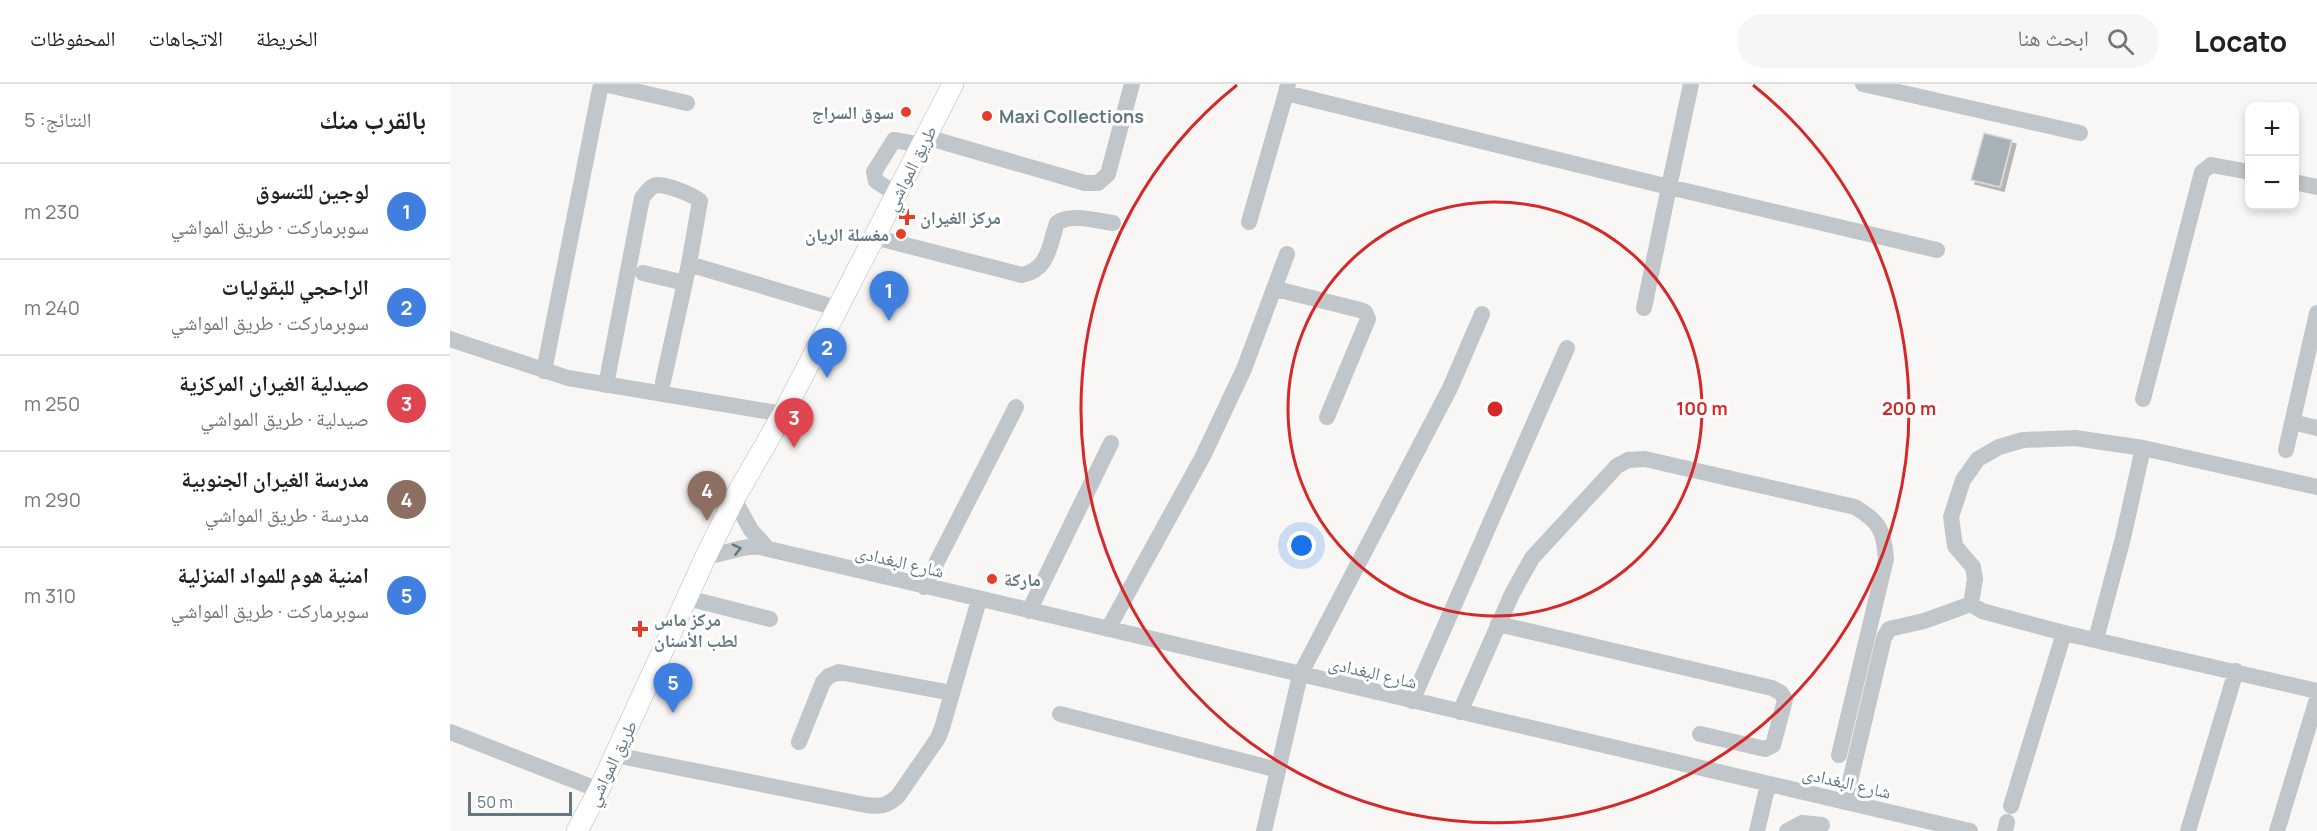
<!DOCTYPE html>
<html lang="ar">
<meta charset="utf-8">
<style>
:root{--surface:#fff;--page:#f6f6f6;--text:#202124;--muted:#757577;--line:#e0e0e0;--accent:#2563eb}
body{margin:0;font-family:Manrope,"Noto Naskh Arabic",sans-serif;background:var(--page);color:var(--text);direction:rtl}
.controls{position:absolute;right:18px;top:18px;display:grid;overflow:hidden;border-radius:12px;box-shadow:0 3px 9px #0003}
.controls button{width:54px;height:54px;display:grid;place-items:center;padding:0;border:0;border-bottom:2px solid var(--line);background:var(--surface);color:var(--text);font:30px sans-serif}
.scale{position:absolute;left:18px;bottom:15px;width:104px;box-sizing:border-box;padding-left:6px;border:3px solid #627780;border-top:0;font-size:16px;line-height:21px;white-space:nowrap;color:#627780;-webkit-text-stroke:4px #fff;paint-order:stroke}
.you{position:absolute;left:852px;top:462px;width:21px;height:21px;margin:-15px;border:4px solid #fff;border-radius:50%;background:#1a73e8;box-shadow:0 0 0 9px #1a73e833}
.badge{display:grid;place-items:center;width:39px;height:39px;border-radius:50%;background:var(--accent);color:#fff;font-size:20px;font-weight:700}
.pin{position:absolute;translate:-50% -50px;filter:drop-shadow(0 2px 3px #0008)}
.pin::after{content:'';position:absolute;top:32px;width:21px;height:18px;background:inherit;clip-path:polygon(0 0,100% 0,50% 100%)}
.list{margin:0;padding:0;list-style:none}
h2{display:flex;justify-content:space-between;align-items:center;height:78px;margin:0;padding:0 24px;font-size:26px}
h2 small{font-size:20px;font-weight:400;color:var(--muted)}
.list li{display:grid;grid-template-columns:39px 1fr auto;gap:18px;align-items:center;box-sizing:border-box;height:96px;padding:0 24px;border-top:2px solid var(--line)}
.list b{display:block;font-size:22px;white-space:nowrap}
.list p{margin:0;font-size:20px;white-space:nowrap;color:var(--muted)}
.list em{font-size:20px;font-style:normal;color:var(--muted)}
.icon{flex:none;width:33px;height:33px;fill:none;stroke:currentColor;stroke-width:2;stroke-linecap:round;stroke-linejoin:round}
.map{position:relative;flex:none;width:1867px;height:747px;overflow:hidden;direction:ltr}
header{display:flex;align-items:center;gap:36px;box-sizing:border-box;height:84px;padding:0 30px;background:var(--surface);border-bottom:2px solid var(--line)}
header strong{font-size:28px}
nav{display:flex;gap:33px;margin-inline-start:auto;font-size:21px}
.search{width:420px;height:54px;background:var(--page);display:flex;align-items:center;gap:15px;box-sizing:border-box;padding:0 21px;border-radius:24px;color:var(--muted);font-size:22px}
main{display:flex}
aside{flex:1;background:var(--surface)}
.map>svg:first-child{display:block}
.building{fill:#a7b2b6;stroke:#d9d9d7;stroke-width:1.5;filter:url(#shadow)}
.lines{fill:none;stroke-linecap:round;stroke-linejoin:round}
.major-casing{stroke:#b2b8bb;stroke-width:22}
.minor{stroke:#c0c6c9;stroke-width:16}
.major{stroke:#fff;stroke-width:21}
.oneway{stroke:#627780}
.ring{fill:none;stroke:#d62828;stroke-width:3}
.poi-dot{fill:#e53d27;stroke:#fff;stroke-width:2}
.labels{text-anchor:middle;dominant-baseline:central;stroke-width:6;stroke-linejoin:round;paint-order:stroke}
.poi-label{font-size:18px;font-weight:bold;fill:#627780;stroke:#fff;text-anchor:start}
.street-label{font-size:18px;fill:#627780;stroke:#fff}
.centre{fill:#d62828;stroke:#fff;stroke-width:3}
.ring-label{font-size:18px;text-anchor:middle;font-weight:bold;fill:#d62828;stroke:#fff;stroke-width:6;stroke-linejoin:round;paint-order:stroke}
</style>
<header>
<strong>Locato</strong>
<div class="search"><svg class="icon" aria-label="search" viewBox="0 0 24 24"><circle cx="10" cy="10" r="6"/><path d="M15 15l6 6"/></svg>ابحث هنا</div>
<nav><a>الخريطة</a><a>الاتجاهات</a><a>المحفوظات</a></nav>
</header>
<main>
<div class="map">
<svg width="1867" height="747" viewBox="0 0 1867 747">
<defs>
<filter id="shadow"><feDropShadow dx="4" dy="4" stdDeviation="0" flood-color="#0004"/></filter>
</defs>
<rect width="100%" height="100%" fill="#f8f7f5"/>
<path class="building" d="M1534 49 1562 56 1550 103 1521 96Z"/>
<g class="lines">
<g class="major-casing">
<path id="major" d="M127 747 149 706 256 472 284 415 333 330 503 0"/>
</g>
<path class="minor" d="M154 0 237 19
M838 0 836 9 1219 103 1194 224
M1241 0 1219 103 1487 166
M1413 0 1630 49
M476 53 635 99H648L658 90 682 0
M1844 98 1867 103
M446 110 426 97 424 88 444 56 472 61
M799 138 836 9
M424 153 572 191C599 185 599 162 607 139 621 129 647 137 663 139
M193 189 235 199
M826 205 910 226 915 228 918 235 877 333
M0 255 118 294 333 330
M94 287 151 0
M213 298 239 180 386 224
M156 301 192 114C196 109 200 102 207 101 218 101 242 110 250 117L239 180
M1693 315 1752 88 1761 81 1800 88
M1842 338 1867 344
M1836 366 1867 229
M1867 403 1693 364 1625 354 1573 356 1549 363 1528 375 1513 396 1501 433 1505 462 1523 483 1525 495 1521 520 1532 527 1614 549 1867 607
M284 415 301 446 318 465
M256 472C275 471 291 461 310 463L1520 747
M474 503 566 323
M237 514 320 535
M579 527 661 359
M1048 540 1322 604 1331 609 1335 616 1323 661 1315 665 1250 650
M658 545 753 372 794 285 837 170
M1646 555 1673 454 1693 364
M962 617 1117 264
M1010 628 1062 510 1082 474 1167 382 1178 376 1195 375 1405 423C1430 438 1434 447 1436 475L1389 671
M610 630 828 686
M0 648 149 706
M349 658 373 598 379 592 389 588 502 609
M165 671 416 721C430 723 437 722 448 712L488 654 492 644 529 516
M1395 718 1434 554 1439 545 1474 537 1521 520
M1561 722 1614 549
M814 747 850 591 1000 304 1032 230
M1307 747 1318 700
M1337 747 1352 739 1372 741
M1555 747 1557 738
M1738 747 1786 587
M1827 747 1867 615"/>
<use href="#major" class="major"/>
</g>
<defs><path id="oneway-chevron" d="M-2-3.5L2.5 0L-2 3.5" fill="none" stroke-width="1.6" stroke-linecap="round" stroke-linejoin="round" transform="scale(1.5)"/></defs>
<use class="oneway" href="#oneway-chevron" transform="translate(287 465) rotate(-14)"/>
<g class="ring">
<circle cx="1045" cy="325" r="207"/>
<path d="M1303 1A414 414 0 1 1 787 1"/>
</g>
<g class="poi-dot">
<circle cx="456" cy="28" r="6"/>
<circle cx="537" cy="32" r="6"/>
<path d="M454 124h6v6h6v6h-6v6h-6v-6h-6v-6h6z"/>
<circle cx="451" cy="150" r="6"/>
<circle cx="542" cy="495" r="6"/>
<path d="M187 536h6v6h6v6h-6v6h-6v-6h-6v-6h6z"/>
</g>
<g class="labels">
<g class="poi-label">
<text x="444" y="28" text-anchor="end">سوق السراج</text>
<text x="549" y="32">Maxi Collections</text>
<text x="470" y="133">مركز الغيران</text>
<text x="439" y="150" text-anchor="end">مغسلة الريان</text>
<text x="554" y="495">ماركة</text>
<text x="204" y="535">مركز ماس<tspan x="204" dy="21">لطب الأسنان</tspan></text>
</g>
<g class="street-label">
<text transform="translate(460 84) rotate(-63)">طريق المواشي</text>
<text transform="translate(450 477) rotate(13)">شارع البغدادى</text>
<text transform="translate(923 588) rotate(13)">شارع البغدادى</text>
<text transform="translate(161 679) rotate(-64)">طريق المواشي</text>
<text transform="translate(1397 698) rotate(13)">شارع البغدادى</text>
</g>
</g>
<circle cx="1045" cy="325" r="9" class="centre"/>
<g class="ring-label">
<text x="1252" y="331">100 m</text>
<text x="1459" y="331">200 m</text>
</g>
</svg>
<div class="controls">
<button>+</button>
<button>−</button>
</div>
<div class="scale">50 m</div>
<div class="you"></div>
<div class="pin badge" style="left:439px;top:237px;background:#3f7fe0">1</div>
<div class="pin badge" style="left:377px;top:294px;background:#3f7fe0">2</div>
<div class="pin badge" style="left:344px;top:364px;background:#e0444e">3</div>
<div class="pin badge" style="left:257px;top:437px;background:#8d6e63">4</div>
<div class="pin badge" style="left:223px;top:629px;background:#3f7fe0">5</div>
</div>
<aside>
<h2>بالقرب منك<small>النتائج: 5</small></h2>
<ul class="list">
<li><span class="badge" style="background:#3f7fe0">1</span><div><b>لوجين للتسوق</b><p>سوبرماركت · طريق المواشي</p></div><em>230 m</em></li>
<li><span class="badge" style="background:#3f7fe0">2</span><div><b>الراحجي للبقوليات</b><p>سوبرماركت · طريق المواشي</p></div><em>240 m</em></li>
<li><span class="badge" style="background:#e0444e">3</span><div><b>صيدلية الغيران المركزية</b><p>صيدلية · طريق المواشي</p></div><em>250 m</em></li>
<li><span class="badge" style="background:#8d6e63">4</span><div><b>مدرسة الغيران الجنوبية</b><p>مدرسة · طريق المواشي</p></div><em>290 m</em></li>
<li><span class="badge" style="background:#3f7fe0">5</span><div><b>امنية هوم للمواد المنزلية</b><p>سوبرماركت · طريق المواشي</p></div><em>310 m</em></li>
</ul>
</aside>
</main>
